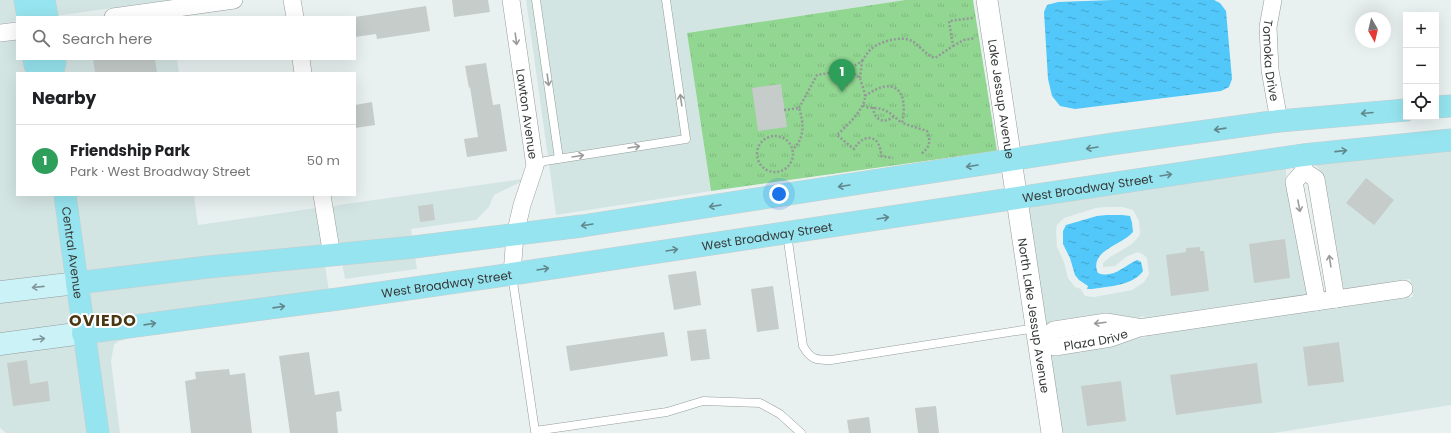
<!DOCTYPE html>
<meta charset="utf-8">
<style>
:root{--surface:#fff;--page:#f6f6f6;--text:#202124;--muted:#757577;--line:#e0e0e0;--accent:#926a13}
body{margin:0;font-family:Poppins,sans-serif;background:var(--page);color:var(--text)}
.controls{position:absolute;right:12px;top:12px;display:grid;overflow:hidden;border-radius:0px;box-shadow:0 4px 16px #0002}
.controls button{width:36px;height:36px;display:grid;place-items:center;padding:0;border:0;border-bottom:1px solid var(--line);background:var(--surface);color:var(--text);font:20px sans-serif}
.compass{position:absolute;left:1355px;top:12px;width:36px;height:36px;border-radius:50%;background:var(--surface);box-shadow:0 4px 16px #0002;rotate:172deg}
.you{position:absolute;left:779px;top:194px;width:14px;height:14px;margin:-10px;border:3px solid #fff;border-radius:50%;background:#1a73e8;box-shadow:0 0 0 6px #1a73e833}
.badge{display:grid;place-items:center;width:26px;height:26px;border-radius:50%;background:var(--accent);color:#fff;font-size:13px;font-weight:700}
.pin{position:absolute;translate:-50% -33px;filter:drop-shadow(0 1px 2px #0008)}
.pin::after{content:'';position:absolute;top:21px;width:14px;height:12px;background:inherit;clip-path:polygon(0 0,100% 0,50% 100%)}
.list{margin:0;padding:0;list-style:none}
h2{display:flex;justify-content:space-between;align-items:center;height:52px;margin:0;padding:0 16px;font-size:17px}
h2 small{font-size:13px;font-weight:400;color:var(--muted)}
.list li{display:grid;grid-template-columns:26px 1fr auto;gap:12px;align-items:center;box-sizing:border-box;height:72px;padding:0 16px;border-top:1px solid var(--line)}
.list b{display:block;font-size:15px;white-space:nowrap}
.list p{margin:0;font-size:13px;white-space:nowrap;color:var(--muted)}
.list em{font-size:13px;font-style:normal;color:var(--muted)}
.icon{flex:none;width:22px;height:22px;fill:none;stroke:currentColor;stroke-width:2;stroke-linecap:round;stroke-linejoin:round}
.map{position:relative;flex:none;width:1451px;height:433px;overflow:hidden}
.search{position:absolute;background:var(--surface);box-shadow:0 4px 16px #0002;left:16px;top:16px;width:340px;height:44px;display:flex;align-items:center;gap:10px;box-sizing:border-box;padding:0 14px;border-radius:0px;color:var(--muted);font-size:15px}
.panel{position:absolute;background:var(--surface);box-shadow:0 4px 16px #0002;left:16px;top:72px;width:340px;height:124px;border-radius:0px}
.map>svg:first-child{display:block}
.built{fill:#d3e5e3;fill-rule:evenodd}
.park{fill:url(#park-tufts)}
.water{fill:url(#water-ripples)}
.building{fill:#c5ccc9}
.lines{fill:none;stroke-linecap:round;stroke-linejoin:round}
.service-casing{stroke:#959d9c;stroke-width:9}
.minor-casing{stroke:#959d9c;stroke-width:18}
.tertiary-casing{stroke:#959d9c;stroke-width:22}
.secondary-casing{stroke:#959d9c;stroke-width:23}
.primary-casing{stroke:#cbcccc;stroke-width:23}
.path{stroke:#939998;stroke-width:2.5;stroke-dasharray:2 2;stroke-linecap:butt}
.service{stroke:#fff;stroke-width:8}
.minor{stroke:#fff;stroke-width:17}
.tertiary{stroke:#fff;stroke-width:21}
.secondary{stroke:#caf2f7;stroke-width:22}
.primary{stroke:#96e4ef;stroke-width:22}
.oneway{stroke:#9a9c9c}
.oneway2{stroke:#61868b}
.oneway3{stroke:#809698}
.labels{text-anchor:middle;dominant-baseline:central;stroke-width:4;stroke-linejoin:round;paint-order:stroke}
.street-label{font-size:12px;fill:#363939;stroke:#fff}
.district-label{font-size:16px;font-weight:bold;letter-spacing:1px;fill:#4b3712;stroke:#fff}
</style>
<div class="map">
<svg width="1451" height="433" viewBox="0 0 1451 433">
<defs>
<pattern id="park-tufts" width="24" height="20" patternUnits="userSpaceOnUse"><rect width="24" height="20" fill="#91d691"/><path d="M3 7l-1-3M5 7V3M7 7l1-3M15 17l-1-3M17 17v-4M19 17l1-3" fill="none" stroke="#7eb87e"/></pattern>
<pattern id="water-ripples" width="26" height="14" patternUnits="userSpaceOnUse"><rect width="26" height="14" fill="#51c7fa"/><path d="M2 4q2-2 4 0t4 0M15 11q2-2 4 0t4 0" fill="none" stroke="#44a3cb"/></pattern>
</defs>
<rect width="100%" height="100%" fill="#e9f1f0"/>
<path class="built" d="M0 0H17V21L0 24Z
M52 0H170L55 16Z
M526 0H905L687 33 711 191 556 215Z
M17 40V59H26L28 73H17V195H57L74 325 0 333V42Z
M62 59H177L179 73H61Z
M1451 140V405L1274 433H1060L1048 354 1057 356 1113 346 1140 337 1145 338 1146 335 1413 297 1410 279 1342 289 1322 175 1319 169 1312 162Z
M1286 166V180L1308 294 1144 318 1143 316 1138 318 1105 313 1052 321 1044 326 1026 206ZM1107 207H1122L1133 210 1139 221 1140 232 1139 236 1132 244 1110 257 1103 263V267L1115 266 1126 257 1138 252 1144 255 1147 258 1149 274 1144 282 1132 290 1094 297 1085 296 1081 289 1075 287 1068 278 1064 262 1057 247 1056 231 1057 225 1064 218 1096 208Z
M529 178 494 195 489 207 476 220 411 229 417 269 345 279 332 206Z
M73 195H194L198 225 316 208 329 291 90 323Z
M129 338 117 342 114 345 111 361 120 433H106L93 341Z
M77 343 90 433H6L0 428V351Z"/>
<path class="park" d="M905 0H973L997 151 711 191 687 33Z"/>
<path class="water" d="M1113 0H1214L1220 3 1226 11 1232 79 1229 87 1221 91 1075 109 1060 106 1052 96 1048 79 1044 12 1047 5 1058 2Z
M1107 215H1122L1130 216 1132 223 1133 232C1122 245 1088 251 1098 273 1113 279 1124 266 1137 260L1141 262 1143 271C1132 286 1110 286 1092 289H1087L1088 286 1079 280 1075 275 1070 258 1063 244V231L1066 225 1097 216Z"/>
<path class="building" d="M452 0H488L490 12 454 17Z
M426 6 430 31 377 39 376 34 355 37V17Z
M93 59H155L157 73H95Z
M486 63 493 105 500 104 507 151 467 157 464 139 478 137 470 87 469 88 465 66Z
M781 84 787 127 758 131 752 88Z
M372 102 375 125 355 128V105Z
M1366 178 1394 200 1374 225 1346 203Z
M433 204 435 220 420 222 418 206Z
M1285 239 1290 278 1254 283 1249 244Z
M1200 247V251H1204L1209 291 1171 296 1166 255 1186 252V248Z
M696 271 701 305 674 310 668 275Z
M773 286 779 329 757 332 751 289Z
M706 329 710 359 691 361 687 331Z
M664 332 668 356 570 371 566 346Z
M1339 342 1344 382 1308 386 1303 347Z
M309 352 315 395 339 391 342 411 336 412 338 433H290L279 356Z
M27 360 30 384 48 381 50 401 13 406 7 363Z
M1257 363 1262 403 1176 415 1170 375Z
M229 369 230 375 245 373 252 433H191L185 381 196 379 195 372Z
M1121 381 1126 421 1087 426 1081 386Z
M936 406 939 433H918L915 408Z
M869 417 871 433H849L847 420Z"/>
<g class="lines">
<g class="service-casing">
<path id="service" d="M536 0 559 159
M535 166 545 161 686 139 666 0
M787 234 803 346C811 360 816 360 831 360L1036 328
M512 275 535 431 667 412 703 401 760 403 780 414 801 433"/>
</g>
<g class="minor-casing">
<g id="minor">
<path d="M292 0 295 17"/>
<path id="s1" d="M511 0 535 166 522 205 515 235 512 274"/>
<path id="s2" d="M1273 0 1268 27 1270 70 1279 121"/>
<path d="M113 17 234 0"/>
<path d="M0 33 17 31"/>
<path d="M301 59 303 73"/>
<path d="M1303 155 1304 171 1294 182 1317 302"/>
<path d="M1304 171 1316 179 1336 299"/>
<path d="M322 195 332 256"/>
<path id="s3" d="M1038 342 1055 347 1111 338 1139 328 1404 289"/>
<path d="M1038 342 1054 330 1106 322 1137 327"/>
</g>
</g>
<g class="tertiary-casing">
<g id="tertiary">
<path id="s4" d="M987 0 1052 433"/>
</g>
</g>
<g class="secondary-casing">
<path id="secondary" d="M0 292 77 283
M0 344 83 333"/>
</g>
<g class="primary-casing">
<g id="primary">
<path d="M25 0 28 17"/>
<path d="M44 0 47 17"/>
<path d="M34 59 35 65 41 73"/>
<path d="M52 73 55 63 54 59"/>
<path d="M1436 107 1451 106"/>
<path id="s5" d="M65 195 98 433"/>
<path d="M77 283 208 267 414 247 582 226 1112 144 1279 121 1406 110"/>
<path id="s6" d="M83 333 338 299 512 274 1303 155 1451 140"/>
</g>
</g>
<path class="path" d="M953 46 964 40 975 38
M862 61C865 57 867 53 870 50 878 42 901 35 912 41 920 46 926 55 935 58L953 46 949 21 973 18
M848 70 862 61 860 78
M865 96C894 75 909 90 902 123L927 131C931 142 930 147 921 154
M863 105C867 109 875 107 881 109 890 111 895 118 902 123
M873 107C874 120 884 125 894 116
M799 108 817 75 848 70 860 78C861 83 865 91 865 96 865 110 846 126 837 135L854 149C864 132 881 135 881 156L893 158
M784 110 799 108C804 123 805 139 792 150
M757 154a18 18 0 1 1 36 0a18 18 0 1 1-36 0Z"/>
<use href="#service" class="service"/>
<use href="#minor" class="minor"/>
<use href="#tertiary" class="tertiary"/>
<use href="#secondary" class="secondary"/>
<use href="#primary" class="primary"/>
</g>
<defs><path id="oneway-shaft" d="M-6 0H5M1.5-3L5.5 0L1.5 3" fill="none" stroke-width="1.6" stroke-linecap="round" stroke-linejoin="round"/></defs>
<g class="oneway">
<use href="#oneway-shaft" transform="translate(516 39) rotate(82)"/>
<use href="#oneway-shaft" transform="translate(548 80) rotate(82)"/>
<use href="#oneway-shaft" transform="translate(681 100) rotate(-98)"/>
<use href="#oneway-shaft" transform="translate(634 147) rotate(-9)"/>
<use href="#oneway-shaft" transform="translate(578 156) rotate(-9)"/>
<use href="#oneway-shaft" transform="translate(1299 206) rotate(79)"/>
<use href="#oneway-shaft" transform="translate(1330 261) rotate(-99)"/>
<use href="#oneway-shaft" transform="translate(1100 323) rotate(173)"/>
</g>
<g class="oneway2">
<use href="#oneway-shaft" transform="translate(1367 113) rotate(175)"/>
<use href="#oneway-shaft" transform="translate(1220 129) rotate(172)"/>
<use href="#oneway-shaft" transform="translate(1092 148) rotate(171)"/>
<use href="#oneway-shaft" transform="translate(1341 151) rotate(-6)"/>
<use href="#oneway-shaft" transform="translate(972 166) rotate(171)"/>
<use href="#oneway-shaft" transform="translate(1166 175) rotate(-9)"/>
<use href="#oneway-shaft" transform="translate(844 186) rotate(171)"/>
<use href="#oneway-shaft" transform="translate(715 206) rotate(171)"/>
<use href="#oneway-shaft" transform="translate(883 218) rotate(-9)"/>
<use href="#oneway-shaft" transform="translate(587 225) rotate(171)"/>
<use href="#oneway-shaft" transform="translate(672 250) rotate(-9)"/>
<use href="#oneway-shaft" transform="translate(543 269) rotate(-9)"/>
<use href="#oneway-shaft" transform="translate(279 307) rotate(-8)"/>
<use href="#oneway-shaft" transform="translate(150 324) rotate(-8)"/>
</g>
<g class="oneway3">
<use href="#oneway-shaft" transform="translate(38 287) rotate(174)"/>
<use href="#oneway-shaft" transform="translate(39 339) rotate(-7)"/>
</g>
<g class="labels">
<g class="street-label">
<text stroke="none"><textPath href="#s2" startOffset="61">Tomoka Drive</textPath></text>
<text stroke="none"><textPath href="#s4" startOffset="100">Lake Jessup Avenue</textPath></text>
<text stroke="none"><textPath href="#s1" startOffset="115">Lawton Avenue</textPath></text>
<text stroke="none"><textPath href="#s6" startOffset="1015">West Broadway Street</textPath></text>
<text stroke="none"><textPath href="#s6" startOffset="691">West Broadway Street</textPath></text>
<text stroke="none"><textPath href="#s5" startOffset="58">Central Avenue</textPath></text>
<text stroke="none"><textPath href="#s6" startOffset="367">West Broadway Street</textPath></text>
<text stroke="none"><textPath href="#s4" startOffset="319">North Lake Jessup Avenue</textPath></text>
<text stroke="none"><textPath href="#s3" startOffset="59">Plaza Drive</textPath></text>
</g>
<g class="district-label">
<text x="103" y="320">OVIEDO</text>
</g>
</g>
</svg>
<div class="controls">
<button>+</button>
<button>−</button>
<button><svg class="icon" aria-label="locate" viewBox="0 0 24 24"><circle cx="12" cy="12" r="6"/><path d="M12 2v4M12 18v4M2 12h4M18 12h4"/></svg></button>
</div>
<svg class="compass" viewBox="-18 -18 36 36"><path d="M0-13l5 13h-10z" fill="#e53935"/><path d="M0 13l5-13h-10z" fill="#757577"/></svg>
<div class="you"></div>
<div class="pin badge" style="left:842px;top:92px;background:#2e9e5b">1</div>
<div class="search"><svg class="icon" aria-label="search" viewBox="0 0 24 24"><circle cx="10" cy="10" r="6"/><path d="M15 15l6 6"/></svg>Search here</div>
<section class="panel">
<h2>Nearby<small></small></h2>
<ul class="list">
<li><span class="badge" style="background:#2e9e5b">1</span><div><b>Friendship Park</b><p>Park · West Broadway Street</p></div><em>50 m</em></li>
</ul>
</section>
</div>
